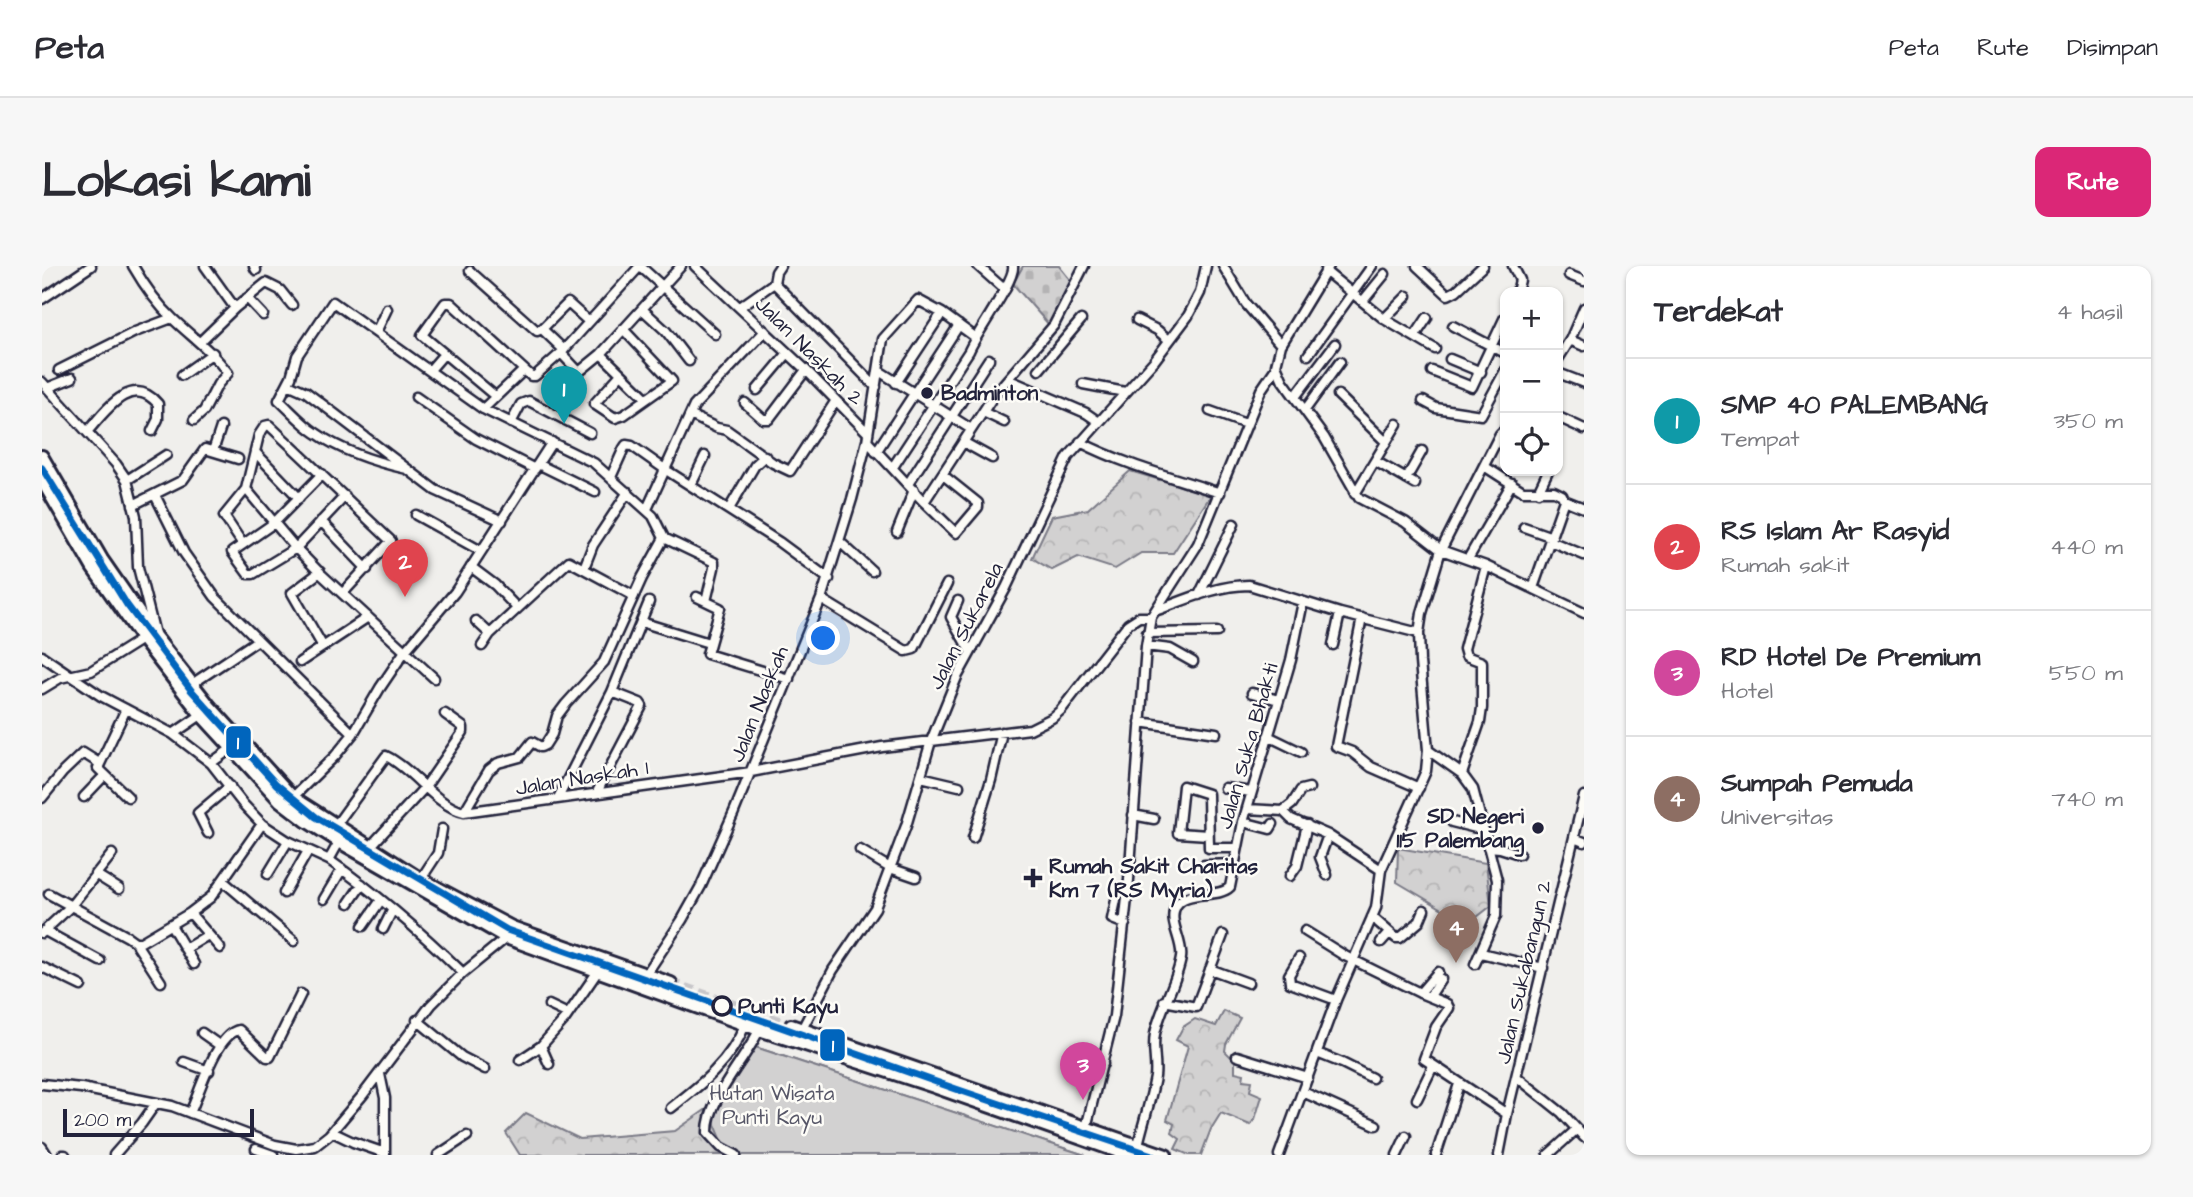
<!DOCTYPE html>
<html lang="id">
<meta charset="utf-8">
<style>
:root{--surface:#fff;--page:#f7f7f7;--text:#2b2b33;--muted:#7c7c81;--line:#e1e1e2;--accent:#db2777}
body{margin:0;font-family:"Architects Daughter",sans-serif;background:var(--page);color:var(--text)}
.controls{position:absolute;right:21px;top:21px;display:grid;overflow:hidden;border-radius:14px;box-shadow:0 2px 5px #0004}
.controls button{width:63px;height:63px;display:grid;place-items:center;padding:0;border:0;border-bottom:2px solid var(--line);background:var(--surface);color:var(--text);font:35px sans-serif}
.scale{position:absolute;left:21px;bottom:18px;width:191px;box-sizing:border-box;padding-left:7px;border:4px solid #22223b;border-top:0;font-size:19px;line-height:24px;white-space:nowrap;color:#22223b;-webkit-text-stroke:5px #fdfcf7;paint-order:stroke}
.you{position:absolute;left:782px;top:373px;width:24px;height:24px;margin:-18px;border:5px solid #fff;border-radius:50%;background:#1a73e8;box-shadow:0 0 0 10px #1a73e833}
.badge{display:grid;place-items:center;width:46px;height:46px;border-radius:50%;background:var(--accent);color:#fff;font-size:23px;font-weight:700}
.pin{position:absolute;translate:-50% -58px;filter:drop-shadow(0 2px 4px #0008)}
.pin::after{content:'';position:absolute;top:37px;width:24px;height:21px;background:inherit;clip-path:polygon(0 0,100% 0,50% 100%)}
.list{margin:0;padding:0;list-style:none}
h2{display:flex;justify-content:space-between;align-items:center;height:91px;margin:0;padding:0 28px;font-size:30px}
h2 small{font-size:23px;font-weight:400;color:var(--muted)}
.list li{display:grid;grid-template-columns:46px 1fr auto;gap:21px;align-items:center;box-sizing:border-box;height:126px;padding:0 28px;border-top:2px solid var(--line)}
.list b{display:block;font-size:26px;white-space:nowrap}
.list p{margin:0;font-size:23px;white-space:nowrap;color:var(--muted)}
.list em{font-size:23px;font-style:normal;color:var(--muted)}
.icon{flex:none;width:38px;height:38px;fill:none;stroke:currentColor;stroke-width:2;stroke-linecap:round;stroke-linejoin:round}
.map{position:relative;flex:none;width:1542px;height:889px;overflow:hidden;border-radius:14px}
header{display:flex;align-items:center;gap:42px;box-sizing:border-box;height:98px;padding:0 35px;background:var(--surface);border-bottom:2px solid var(--line)}
header strong{font-size:33px}
nav{display:flex;gap:38px;margin-inline-start:auto;font-size:24px}
.intro{display:flex;align-items:center;justify-content:space-between;box-sizing:border-box;height:168px;padding:0 42px}
h1{margin:0;font-size:49px}
.button{padding:18px 32px;border-radius:14px;background:var(--accent);color:#fff;font-size:24px;font-weight:700}
main{display:flex;gap:42px;padding:0 42px}
aside{flex:1;background:var(--surface);border-radius:14px;box-shadow:0 2px 5px #0004}
.map>svg:first-child{display:block}
.forest{fill:url(#forest-crowns);stroke:#7a7a86;stroke-width:2}
.cemetery{fill:url(#cemetery-stones);stroke:#7a7a86;stroke-width:2}
.green{fill:#d2d1d1;stroke:#7a7a86;stroke-width:2}
.lines{fill:none;stroke-linecap:round;stroke-linejoin:round}
.highway-tunnel{stroke:#c7c6c9;stroke-width:10;stroke-dasharray:10 5;stroke-linecap:butt}
.minor-casing{stroke:#22223b;stroke-width:13}
.highway-casing{stroke:#22223b;stroke-width:16}
.minor{stroke:#fdfcf7;stroke-width:8}
.highway{stroke:#fdfcf7;stroke-width:10}
.rail-1-casing{stroke:#fdfcf7;stroke-width:12}
.rail-1{stroke:#0065bd;stroke-width:7}
.poi-dot{fill:#22223b;stroke:#fdfcf7;stroke-width:2.5}
.stop-dot{fill:#fdfcf7;stroke:#22223b;stroke-width:3.5}
.labels{text-anchor:middle;dominant-baseline:central;stroke-width:5;stroke-linejoin:round;paint-order:stroke}
.street-label{font-size:21px;fill:#22223b;stroke:#fdfcf7}
.poi-label{font-size:21px;font-weight:bold;fill:#22223b;stroke:#fdfcf7;text-anchor:start}
.stop-label{font-size:21px;font-weight:bold;fill:#22223b;stroke:#fdfcf7;text-anchor:start}
.park-label{font-size:21px;fill:#575768;stroke:#fdfcf7}
.line-badge{stroke:#fdfcf7;stroke-width:2.5}
.badge-label{font-size:19px;text-anchor:middle;font-weight:bold;fill:#fff}
</style>
<header>
<strong>Peta</strong>
<nav><a>Peta</a><a>Rute</a><a>Disimpan</a></nav>
</header>
<div class="intro"><h1>Lokasi kami</h1><a class="button">Rute</a></div>
<main>
<div class="map">
<svg width="1542" height="889" viewBox="0 0 1542 889">
<defs>
<pattern id="forest-crowns" width="20" height="18" patternUnits="userSpaceOnUse" patternTransform="scale(1.75)"><rect width="20" height="18" fill="#d2d1d1"/><path d="M2 6a3 3 0 1 1 6 0M12 15a3 3 0 1 1 6 0" fill="none" stroke="#b4b3b4"/></pattern>
<pattern id="cemetery-stones" width="16" height="16" patternUnits="userSpaceOnUse" patternTransform="scale(1.75)"><rect width="16" height="16" fill="#d2d1d1"/><path d="M2 7V4a2 2 0 0 1 4 0v3zM10 15v-3a2 2 0 0 1 4 0v3z" fill="#b4b3b4"/></pattern>
</defs>
<rect width="100%" height="100%" fill="#f0efec"/>
<filter id="ink" filterUnits="userSpaceOnUse"><feTurbulence type="fractalNoise" baseFrequency=".0143" numOctaves="2"/><feDisplacementMap in="SourceGraphic" scale="14" xChannelSelector="R" yChannelSelector="G"/><feConvolveMatrix kernelMatrix="1 2 1 2 8 2 1 2 1" color-interpolation-filters="sRGB"/></filter>
<g filter="url(#ink)">
<path class="forest" d="M1088 205 1169 229 1131 287H1099L1073 303 1036 291 1010 304 990 292 1010 250 1046 243Z
M1356 582 1444 597 1449 640 1426 658 1355 616Z
M1182 745 1198 752 1184 778 1183 785 1193 795V806L1202 808 1201 814 1210 815 1208 825 1220 830 1213 853 1208 859 1179 847 1169 863 1159 889H1147L1133 883 1138 873 1130 867 1132 858 1125 854 1146 780 1134 774 1141 761 1153 753 1174 760Z
M716 782 1043 889H478L464 867 484 847 538 873 633 865 666 842Z"/>
<path class="cemetery" d="M981 0H1017L1034 21 1008 60 971 18Z"/>
<path class="green" d="M710 780 1043 889H686L666 842Z"/>
<g class="lines">
<path class="highway-tunnel" d="M629 717 749 759"/>
<g class="minor-casing">
<path id="minor" d="M91 0C102 19 115 38 131 53 152 73 168 83 186 107L176 118 162 145 152 154
M163 0 193 42
M212 0 214 4
M598 0 673 68
M653 0 764 104 826 167
M936 0 963 24
M1181 0 1204 38 1239 79
M1287 0 1239 79 1234 99 1241 115 1282 171 1317 232 1363 256 1399 284 1444 300 1542 347
M1375 0 1406 29 1414 25 1441 0
M1471 0 1478 14 1475 26
M428 5 495 65 500 63 526 37 546 55
M1283 5 1342 53 1393 83
M1527 9 1542 15
M732 17 834 121
M205 32 221 49
M0 33 49 0
M1321 35 1343 8
M698 41 732 17 734 6 738 0
M600 43 624 65 647 95
M1342 53 1365 30
M1095 54 1115 64 1127 74
M1411 60 1463 87
M500 63 522 84
M334 66 345 43
M1373 70 1385 52
M1528 74 1542 80
M159 75 193 42 224 17 238 24 250 39
M519 87 537 106
M559 88 604 132
M1266 89 1330 0
M1408 93 1439 106
M1516 93 1528 74 1542 42
M17 104 93 66 130 52
M388 104 401 89
M997 104 1039 54
M837 105 929 163
M1390 105 1430 121 1463 51
M1516 107 1542 117
M579 108 552 138 573 152 582 149 630 115 581 63
M140 109 171 87
M0 116 74 198 85 214 94 250 96 301 113 368
M972 116 1044 147 1057 156
M854 117 900 47
M246 118 264 126 393 224 460 255
M1041 118 1083 126
M5 122 30 112
M522 123 537 106 559 88 639 0
M715 124 746 87
M1296 129 1344 176
M453 130 380 69 403 37H409L489 110H493L519 87 598 0
M374 131 434 173 493 203
M1253 131 1293 78
M1381 135 1394 142 1439 149 1463 105
M703 137 721 153H727L764 104
M441 143 482 104
M1263 144 1298 96
M1168 145 1204 158
M941 146 962 156
M648 149 675 162 685 164 731 197 748 205 793 136
M1516 151 1542 163
M469 157 479 138 487 135 548 167
M45 166C62 147 89 106 116 138V153L110 165
M825 175 882 236 952 129 1012 59 1042 0
M921 176 950 192
M1038 176C1083 199 1130 211 1178 227
M171 185 179 161
M213 186 257 232
M834 186 917 59
M1333 195 1373 218
M496 198 553 226
M1442 200 1481 225H1512L1520 229 1522 234 1542 242
M851 201 927 85C934 68 974 13 971 0
M365 203C333 196 301 186 274 167 261 159 249 145 237 134L249 111 255 90 291 36 441 143 552 197 611 250 622 272
M280 208 232 257 190 286 206 308H211L254 282 303 230
M569 211 582 182 584 179 590 180 624 204 737 276 787 313
M1364 213 1380 185
M85 214 124 189
M866 218 947 93
M649 219 663 190
M204 223 251 279 279 308 392 412
M1496 226 1506 205
M1313 228 1355 158
M113 229 142 287 173 331 311 468
M882 236 914 267 936 241V237L901 209
M91 239 141 214 163 183 196 193
M605 243 652 140 723 65
M687 243 713 199 723 190
M374 249 439 285
M279 255 325 303
M1482 261 1510 271
M855 266 872 224
M1508 275 1542 289
M798 276 830 305
M200 277 182 250 204 223 217 169 223 160 227 159 349 275 301 327
M1426 293 1470 217
M429 301 453 319 475 342
M542 302 551 279 586 226
M278 306 250 327 280 379
M1491 322 1522 234
M1157 329 1192 258
M655 331 678 342 665 388 747 413
M779 333 864 385 872 383 905 318
M916 335 909 351 928 385
M1113 345 1156 278 1219 124 1234 102
M1320 352 1294 480 1310 486 1329 501 1377 522
M434 355 448 368
M599 356 667 377
M1105 367 1175 366
M1291 379 1298 347
M440 380 448 368 527 295 592 330
M1104 380 1128 383 1151 396
M0 390 59 430 131 468 159 449
M258 396 326 351
M150 418 216 374
M0 423 18 412 49 405 100 373
M1210 427 1237 434
M84 443 56 502 86 531
M1098 456 1174 467
M131 468 169 497
M1226 470 1259 486
M190 482 169 497 201 538 220 558
M1386 484 1420 508 1431 523 1455 614 1454 650 1433 698
M1420 508 1438 456 1440 442V396L1424 390 1422 383 1444 300
M879 511 917 520
M1183 522 1209 526
M555 526 600 440 598 437 570 426
M42 531 62 510
M251 531 293 490 311 468 338 422 363 385 413 326 510 176
M0 532 21 506 41 487 57 497
M516 532 570 426 607 336
M1205 543 1241 545 1249 553 1286 569 1339 604
M1241 545 1250 538 1259 524 1267 522
M422 546 447 504 456 497 478 491 490 476 499 481 503 479 510 468 515 450 524 438 562 396 600 312 622 272 672 296V302L664 335
M1091 549 1112 553
M1201 556 1228 563 1231 558
M1410 556 1442 564
M294 559 344 490C371 503 394 540 422 546L709 506 840 481 988 463 1010 452 1019 444 1086 358 1097 351H1109
M166 567 156 547 188 520
M1166 569 1136 567 1141 520 1166 528 1167 582H1195
M931 572 949 514 960 466
M1532 572 1542 576
M328 581 384 520 421 466V461L403 448
M1446 581 1458 582 1477 588
M818 584 848 602 874 611
M287 594C334 627 379 666 421 707
M1162 599 1192 598
M53 608 77 623
M226 608 246 575
M1285 609 1278 591 1286 569
M1248 610 1255 600 1265 559
M379 613 396 587 400 563
M181 615 252 675
M242 627 266 585
M7 628 86 671 93 676H99L148 647 169 631 220 558 246 575 287 594 297 576
M282 633 300 603
M1074 634 1070 653 1083 658
M307 637 320 618
M148 647 178 682
M1330 651 1354 672H1358L1377 656 1382 644
M129 659 152 698
M321 660 339 634
M341 663 350 645
M3 665 58 695
M1263 665 1303 690 1378 727 1405 738 1407 742 1394 761 1382 793 1465 848
M0 667 28 641 70 588
M93 676 119 716
M1339 676 1347 667
M143 683 166 669
M1439 687 1501 702
M1257 692 1247 709 1248 717 1294 734
M0 701 39 720
M1168 703 1206 717
M605 707 640 654 659 620 692 546 779 333 810 233 825 175 841 73 876 34 900 47 933 71
M1378 727 1396 706
M1388 730 1399 713
M1122 735 1154 741 1181 669
M507 739 526 748
M375 754 420 791 443 803
M760 763 791 704 833 642 864 560 889 475 915 411 964 322 1026 191 1112 95 1146 50 1158 27 1164 0
M160 767 177 779
M1038 784 1037 793 1061 798
M1275 787 1300 797 1330 812
M1195 790 1266 812
M478 794 499 780
M142 796 167 805
M507 798 499 780 523 753 556 705
M338 808 343 832V889
M1475 811 1520 847 1542 871
M0 818 39 822 130 840 233 879 254 883 273 880 287 869 320 830 389 739 421 707 464 672
M1261 826 1334 859
M1375 833 1391 800
M629 842C660 818 688 796 703 759
M148 847C158 826 174 768 197 764L225 791H228L259 728
M1044 862 1072 750 1087 614 1104 380 1109 351 1113 345C1143 334 1175 319 1207 319L1298 347 1377 367
M290 866 311 876 343 887
M1096 879C1101 857 1109 834 1113 811 1115 797 1110 782 1113 768 1118 742 1135 717 1139 692 1142 676 1125 655 1134 640 1143 623 1176 633 1188 621L1201 556 1249 394 1261 336
M0 881 5 889
M214 883 231 889
M20 889H23
M72 889 100 857 114 837
M396 889 425 870
M694 889 679 881 666 867C665 833 703 795 717 764
M1237 889 1294 734 1334 642 1339 604 1384 505 1386 484 1378 396 1377 367 1380 347 1399 284 1458 168 1463 163
M1355 889 1364 870
M1394 889 1417 818
M1457 889 1465 848 1542 530
M1506 889 1535 863"/>
</g>
<g class="highway-casing">
<path id="highway" d="M0 190 60 293 114 371 168 440 251 531 379 613 470 661 629 717
M0 215 51 303 100 373 159 449 238 535 264 555 297 576 464 672 717 764 892 821 1085 889
M749 759 1124 889"/>
</g>
<use href="#minor" class="minor"/>
<use href="#highway" class="highway"/>
<g class="rail-1-casing">
<path id="rail-1" d="M0 202 85 339 149 424 234 518 274 551 465 664 914 823 1110 889"/>
</g>
<use href="#rail-1" class="rail-1"/>
</g>
</g>
<g class="poi-dot">
<circle cx="885" cy="127" r="7"/>
<circle cx="1496" cy="562" r="7"/>
<path d="M987.5 601.5h7v7h7v7h-7v7h-7v-7h-7v-7h7z"/>
</g>
<circle class="stop-dot" cx="680" cy="740" r="9"/>
<g class="labels">
<g class="street-label">
<text transform="translate(767 85) rotate(45)">Jalan Naskah 2</text>
<text transform="translate(924 360) rotate(-63)">Jalan Sukarela</text>
<text transform="translate(717 438) rotate(-68)">Jalan Naskah</text>
<text transform="translate(1206 480) rotate(-74)">Jalan Suka Bhakti</text>
<text transform="translate(540 512) rotate(-9)">Jalan Naskah 1</text>
<text transform="translate(1482 706) rotate(-77)">Jalan Sukabangun 2</text>
</g>
<g class="poi-label">
<text x="899" y="127">Badminton</text>
<text x="1482" y="550" text-anchor="end">SD Negeri<tspan x="1482" dy="24">115 Palembang</tspan></text>
<text x="1007" y="600">Rumah Sakit Charitas<tspan x="1007" dy="24">Km 7 (RS Myria)</tspan></text>
</g>
<g class="stop-label">
<text x="696" y="740">Punti Kayu</text>
</g>
<g class="park-label">
<text x="730" y="827">Hutan Wisata<tspan x="730" dy="24">Punti Kayu</tspan></text>
</g>
</g>
<g class="line-badge">
<rect x="183" y="459" width="27" height="34" rx="7" fill="#0065bd"/>
<rect x="777" y="762" width="27" height="34" rx="7" fill="#0065bd"/>
</g>
<g class="badge-label">
<text x="196" y="483">1</text>
<text x="791" y="786">1</text>
</g>
</svg>
<div class="controls">
<button>+</button>
<button>−</button>
<button><svg class="icon" aria-label="locate" viewBox="0 0 24 24"><circle cx="12" cy="12" r="6"/><path d="M12 2v4M12 18v4M2 12h4M18 12h4"/></svg></button>
</div>
<div class="scale">200 m</div>
<div class="you"></div>
<div class="pin badge" style="left:522px;top:158px;background:#0f9aa8">1</div>
<div class="pin badge" style="left:363px;top:331px;background:#e0444e">2</div>
<div class="pin badge" style="left:1041px;top:834px;background:#d1479c">3</div>
<div class="pin badge" style="left:1414px;top:697px;background:#8d6e63">4</div>
</div>
<aside>
<h2>Terdekat<small>4 hasil</small></h2>
<ul class="list">
<li><span class="badge" style="background:#0f9aa8">1</span><div><b>SMP 40 PALEMBANG</b><p>Tempat</p></div><em>350 m</em></li>
<li><span class="badge" style="background:#e0444e">2</span><div><b>RS Islam Ar Rasyid</b><p>Rumah sakit</p></div><em>440 m</em></li>
<li><span class="badge" style="background:#d1479c">3</span><div><b>RD Hotel De Premium</b><p>Hotel</p></div><em>550 m</em></li>
<li><span class="badge" style="background:#8d6e63">4</span><div><b>Sumpah Pemuda</b><p>Universitas</p></div><em>740 m</em></li>
</ul>
</aside>
</main>
